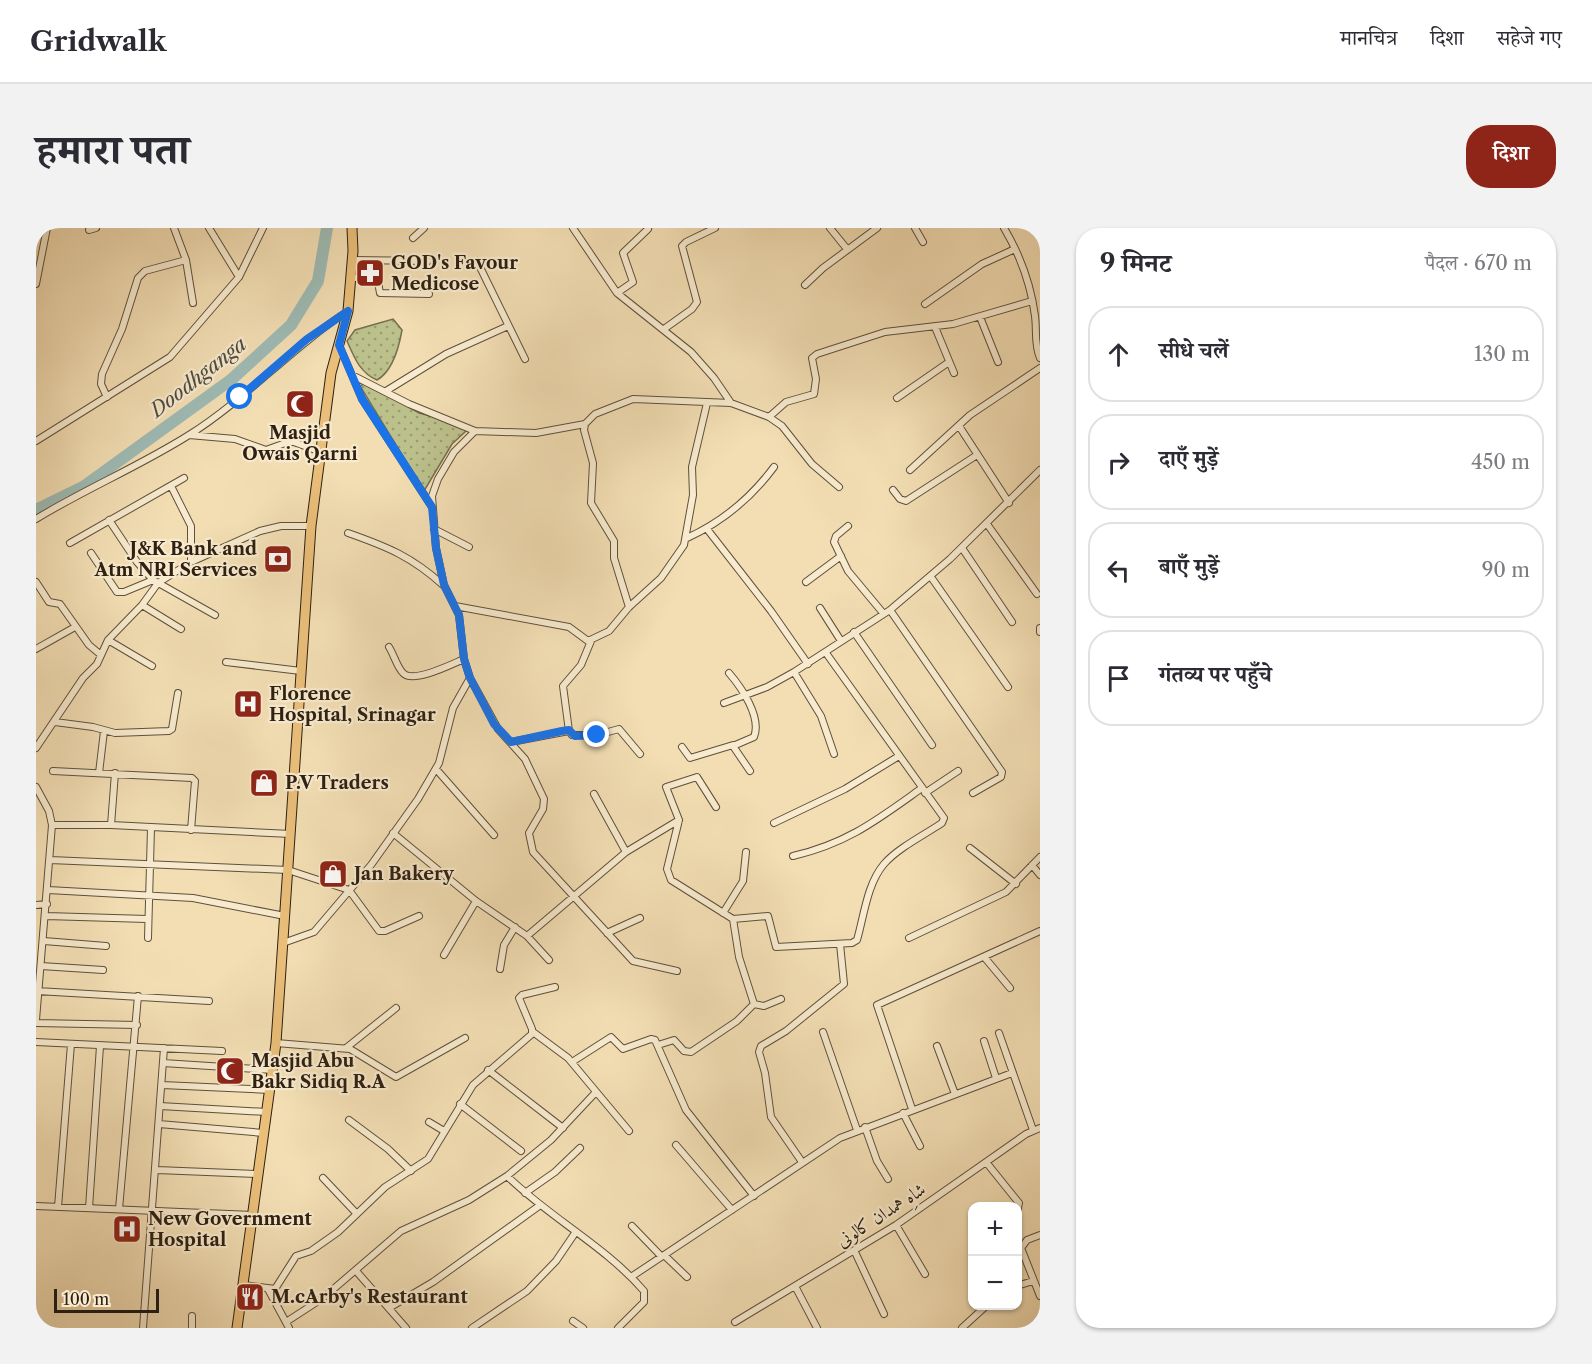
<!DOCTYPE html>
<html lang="hi">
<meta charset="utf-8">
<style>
:root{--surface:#fff;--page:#f2f2f3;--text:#2b2b33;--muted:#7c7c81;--line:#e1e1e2;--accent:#8f2418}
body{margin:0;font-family:"Libre Caslon Text",Amiri,"Noto Serif Devanagari",serif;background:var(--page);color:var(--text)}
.controls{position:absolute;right:18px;bottom:18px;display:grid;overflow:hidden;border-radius:12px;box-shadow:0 2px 4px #0004}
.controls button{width:54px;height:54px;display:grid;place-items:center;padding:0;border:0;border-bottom:2px solid var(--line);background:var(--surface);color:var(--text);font:30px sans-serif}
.scale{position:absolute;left:18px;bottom:15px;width:105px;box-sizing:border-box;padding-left:6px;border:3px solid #2e2012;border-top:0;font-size:16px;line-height:21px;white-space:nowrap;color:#2e2012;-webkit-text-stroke:4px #f7eace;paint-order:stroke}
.stop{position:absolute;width:18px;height:18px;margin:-14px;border:4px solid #1a73e8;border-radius:50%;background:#fff}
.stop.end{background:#1a73e8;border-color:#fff;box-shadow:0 2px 6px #0008}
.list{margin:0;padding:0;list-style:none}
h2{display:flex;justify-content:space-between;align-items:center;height:78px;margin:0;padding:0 24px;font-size:26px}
h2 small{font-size:20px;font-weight:400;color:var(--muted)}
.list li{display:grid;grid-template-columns:39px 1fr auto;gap:18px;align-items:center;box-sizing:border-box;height:96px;margin:0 12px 12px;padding:0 12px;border:2px solid var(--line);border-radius:24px}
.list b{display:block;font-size:22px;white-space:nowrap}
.list em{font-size:20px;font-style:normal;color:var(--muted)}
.icon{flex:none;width:33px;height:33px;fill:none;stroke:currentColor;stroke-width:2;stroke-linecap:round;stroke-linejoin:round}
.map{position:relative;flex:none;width:1004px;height:1100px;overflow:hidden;border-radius:24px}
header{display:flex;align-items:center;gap:36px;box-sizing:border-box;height:84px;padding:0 30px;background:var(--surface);border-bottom:2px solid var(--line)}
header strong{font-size:28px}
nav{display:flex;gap:33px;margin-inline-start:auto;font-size:21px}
.intro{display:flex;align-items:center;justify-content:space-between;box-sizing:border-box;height:144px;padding:0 36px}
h1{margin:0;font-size:42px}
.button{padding:15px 27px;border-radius:24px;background:var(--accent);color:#fff;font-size:21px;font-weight:700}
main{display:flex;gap:36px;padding:0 36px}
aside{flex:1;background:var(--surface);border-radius:24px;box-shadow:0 2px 4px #0004}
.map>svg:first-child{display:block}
.grass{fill:url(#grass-dots);stroke:#75704f;stroke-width:1.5}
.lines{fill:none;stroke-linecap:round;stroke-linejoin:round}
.river{stroke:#9ebbb5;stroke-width:12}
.street-casing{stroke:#5f503a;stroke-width:8}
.primary-casing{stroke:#2e2012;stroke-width:11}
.street{stroke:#f7eace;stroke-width:6}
.primary{stroke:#eabf7a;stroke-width:9}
.route{stroke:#1a73e8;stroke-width:8}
.labels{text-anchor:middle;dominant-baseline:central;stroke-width:4.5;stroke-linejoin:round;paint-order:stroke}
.poi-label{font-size:18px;font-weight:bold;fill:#2e2012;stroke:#f7eace;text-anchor:start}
.street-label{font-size:18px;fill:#2e2012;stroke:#f7eace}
.water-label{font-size:20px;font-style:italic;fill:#504e43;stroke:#f7eace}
</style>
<header>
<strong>Gridwalk</strong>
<nav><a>मानचित्र</a><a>दिशा</a><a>सहेजे गए</a></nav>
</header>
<div class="intro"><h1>हमारा पता</h1><a class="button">दिशा</a></div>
<main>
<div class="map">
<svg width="1004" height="1100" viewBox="0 0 1004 1100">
<defs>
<pattern id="grass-dots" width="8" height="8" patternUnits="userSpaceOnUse" patternTransform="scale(1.5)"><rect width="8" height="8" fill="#bcc18c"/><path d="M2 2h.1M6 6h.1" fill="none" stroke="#999c71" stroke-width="1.8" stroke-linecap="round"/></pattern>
</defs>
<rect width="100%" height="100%" fill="#f3deb4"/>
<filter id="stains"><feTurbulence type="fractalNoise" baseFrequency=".00333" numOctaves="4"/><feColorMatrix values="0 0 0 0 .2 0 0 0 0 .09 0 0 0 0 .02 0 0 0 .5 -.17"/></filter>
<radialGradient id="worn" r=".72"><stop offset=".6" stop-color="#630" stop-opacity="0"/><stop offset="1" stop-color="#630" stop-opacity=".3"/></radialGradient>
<path class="grass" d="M357 91 366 102C363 119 357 143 341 152 324 145 318 129 311 113L319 102Z
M329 155 343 161 383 185 428 197 430 203 416 216 388 263 324 158Z"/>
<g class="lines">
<path class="river" d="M0 282 47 259 196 151 255 97 282 53 291 0"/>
<g class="street-casing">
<path id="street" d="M138 0 150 32 157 75
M173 0 203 49
M537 0 581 65 655 124 678 150 695 175
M794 0 811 21
M879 0 887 14
M968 0C984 27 995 57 999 88 1001 103 998 116 1004 130
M53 2 60 0
M377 10 388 0
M316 32 392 33
M441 33 489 131
M315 50 341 49 344 65 393 66
M0 56 11 0
M769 57 787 40 841 0
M581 65 597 54 587 25 612 1
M889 76 946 36 979 21
M944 89 962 134
M899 99 918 145
M628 101 656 81 661 74 646 18 650 14 679 0
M303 117 326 171 396 279
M316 147 373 176 439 203
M350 163 410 126 472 98
M71 169 65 156 66 146 86 101 102 50 109 43 150 32
M861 170 913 134
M733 189 750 174 778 166 780 151 776 130 781 126 849 104 917 96 996 73
M923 198 973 275
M153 207 199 211 230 222 255 213 285 224
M0 213 134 129 203 49 227 0
M874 242 934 187 1004 140
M135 258 155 298V334
M857 262 864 271 870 273 941 227
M0 291C49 261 104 238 153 207 210 171 255 120 312 83
M73 292 101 334 117 352 179 387
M951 296 1001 366
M812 298 800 308 798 314 812 343 847 385
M398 301 433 319
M671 301 735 383 772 436
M312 305C352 319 376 329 407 357
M651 310C686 294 715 270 738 239
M34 315 148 250
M926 320 976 394
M55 325 81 364H88L117 352
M895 349 972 459
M0 354 13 374 24 376 53 417 65 427
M770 354 805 328
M106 377 145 401
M419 378 533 399 552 413 573 403 593 379 625 350 648 317 657 267 656 239 671 175
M593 379 578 330V313L555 275 557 235 548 202 549 196 559 186 597 171 695 175 733 189 746 198 776 236 803 259
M784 380 805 413
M854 382 966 544 965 549 937 565
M1004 400V404
M818 404 896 517
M72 412 116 438
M555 413 545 437 527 458 533 503 536 507H561L583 501 604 526
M353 419C358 427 361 439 367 445 377 456 416 436 428 431
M0 421 39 399
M190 434 265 443
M758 444 785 488 798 526
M693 445C705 459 726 489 718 509L697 518 714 543
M434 450 462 501 489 531 508 571 507 581 493 605 497 624 597 733 641 743
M688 475 731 459 758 444 854 382 914 331 1004 242
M19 494 57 499 79 505 133 503 136 501 142 465
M475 514 533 503
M646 519 654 530 697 517
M0 520 47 450 61 436 72 412 106 377 122 355 155 334 224 303 245 298H275
M400 541 458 607
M17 543 156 550 159 553 155 602
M63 545 68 503
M0 559 13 583 16 597 0 792
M889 565 922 543
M558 566 590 624
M680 579 661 549 630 559 643 592 631 641 635 652 697 691 732 688 740 719 816 715 821 712C828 688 831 656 848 636 862 620 888 607 906 595L908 590 790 425
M738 595 809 561 863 528
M16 597H75L255 606
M75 597 79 545
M357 605 440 673 491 708 513 732
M934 620 980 656
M757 628C812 615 841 592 886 560
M14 632 252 642 313 662 343 703H349L383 688
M996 637 1004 647
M12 662 157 670 249 688
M0 677 11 676
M687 685 707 653 710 624
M10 688 111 691
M697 691 703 729 718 776 728 778 745 771
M571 705 604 690
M491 708 590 624 643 592
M112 710 115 600
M873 710 970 664 1004 629
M8 713 70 718
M247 715 278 704 335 637 382 571 403 535 417 480 434 450 428 431 423 387 408 357 400 320 396 268 402 251 418 224 439 203 500 205 549 196
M408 727 440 673
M949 730 974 760
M5 738 67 742
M464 741 468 717 479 699
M1 763 173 773
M0 795 101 797
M497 804 532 830 593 903
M787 804 821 902
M963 805 997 902
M948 813 960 850
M0 814 186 823
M240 815 314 821 360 849 429 810
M622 817 638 812 648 823 655 824 701 793 718 776
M901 818 919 866
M310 820 360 780
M536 834 575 809 587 821 615 811 619 812 650 882 718 968
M127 835 237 842
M452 842 527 900
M126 857 234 862
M424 876 485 923
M124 878 231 884
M876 881 841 777 1004 703
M867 885 884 918
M313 892 352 921 375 943
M393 894 408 903
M123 896 228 905
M829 899 841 933 852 951
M640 917 696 982
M766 934 735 889 729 845 723 824 725 818 750 803 808 756 804 716
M950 934 983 975 981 985
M121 942 223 946
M471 948C514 990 569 1018 608 1063V1074L582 1100
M287 950 321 986
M489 965 519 944 544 920
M0 978 217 987
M22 979 35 816
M53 980 64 818
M83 981 102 768
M860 997 889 1046
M596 998 625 1028
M1004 1007 991 1012 985 1020 1004 1068
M819 1024 848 1086
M628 1027 651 1049
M321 1044 370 1100
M595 1049 804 910 976 845
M207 1057 239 1061 260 1028 275 1023 302 1004 349 959 392 931 437 857 496 806V801L483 770 486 767 519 759
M759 1058 781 1100
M981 1058 997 1053
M232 1061 253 1100
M353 1080 397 1054 503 978
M156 1088V1100
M537 1093 547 1100
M250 1094 287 1070 365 1003 433 972 471 948 515 912 559 865
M699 1094 860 997 990 906 1004 900
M107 1100 128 820
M436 1100 491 1063 520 1033 539 1005
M926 1100 950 1078"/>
</g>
<g class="primary-casing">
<path id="primary" d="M201 1100 240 815 275 298 295 145 312 83 317 23 316 0"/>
</g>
<use href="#street" class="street"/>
<use href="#primary" class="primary"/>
</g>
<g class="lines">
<path class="route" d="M204 169 271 111 312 83 303 117 326 171 396 279 400 320 408 357 423 387 428 431 434 450 458 496 475 514 526 503 533 502 539 508 561 507"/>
</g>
<defs>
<g id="pharmacy-square" transform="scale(1.5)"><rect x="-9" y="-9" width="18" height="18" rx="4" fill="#8f2418" stroke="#f7eace"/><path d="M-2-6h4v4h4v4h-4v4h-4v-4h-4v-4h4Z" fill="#fff"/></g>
<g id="mosque-square" transform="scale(1.5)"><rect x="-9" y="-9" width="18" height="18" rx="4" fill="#8f2418" stroke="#f7eace"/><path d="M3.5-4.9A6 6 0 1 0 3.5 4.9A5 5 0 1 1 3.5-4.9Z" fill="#fff"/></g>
<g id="bank-square" transform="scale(1.5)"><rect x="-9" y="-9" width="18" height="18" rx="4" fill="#8f2418" stroke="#f7eace"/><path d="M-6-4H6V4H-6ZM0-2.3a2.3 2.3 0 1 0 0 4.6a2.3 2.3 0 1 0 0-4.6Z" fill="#fff"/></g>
<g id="hospital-square" transform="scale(1.5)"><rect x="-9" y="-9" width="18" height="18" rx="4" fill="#8f2418" stroke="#f7eace"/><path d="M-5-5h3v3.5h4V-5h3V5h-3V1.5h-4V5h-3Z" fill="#fff"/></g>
<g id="shop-square" transform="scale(1.5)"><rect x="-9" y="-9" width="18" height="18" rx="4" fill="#8f2418" stroke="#f7eace"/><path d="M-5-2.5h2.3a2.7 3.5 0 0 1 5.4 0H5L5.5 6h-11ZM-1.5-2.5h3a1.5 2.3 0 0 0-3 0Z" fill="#fff"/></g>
<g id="restaurant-square" transform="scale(1.5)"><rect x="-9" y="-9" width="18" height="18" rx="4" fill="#8f2418" stroke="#f7eace"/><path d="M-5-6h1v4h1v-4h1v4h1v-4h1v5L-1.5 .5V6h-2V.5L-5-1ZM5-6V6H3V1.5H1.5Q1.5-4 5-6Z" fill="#fff"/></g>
</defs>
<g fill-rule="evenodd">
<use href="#pharmacy-square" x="334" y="45"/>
<use href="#mosque-square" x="264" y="176"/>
<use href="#bank-square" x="242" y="331"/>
<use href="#hospital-square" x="212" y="476"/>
<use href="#shop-square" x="228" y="555"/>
<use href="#shop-square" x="297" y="646"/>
<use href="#mosque-square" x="194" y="843"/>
<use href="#hospital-square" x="91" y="1001"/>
<use href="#restaurant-square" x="214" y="1069"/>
</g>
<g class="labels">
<g class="poi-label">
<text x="355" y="35">GOD's Favour<tspan x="355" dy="21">Medicose</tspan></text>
<text x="264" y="205" text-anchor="middle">Masjid<tspan x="264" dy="21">Owais Qarni</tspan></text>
<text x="221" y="321" text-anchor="end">J&amp;K Bank and<tspan x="221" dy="21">Atm NRI Services</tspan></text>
<text x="233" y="466">Florence<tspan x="233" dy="21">Hospital, Srinagar</tspan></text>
<text x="249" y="555">P.V Traders</text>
<text x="318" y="646">Jan Bakery</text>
<text x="215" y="833">Masjid Abu<tspan x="215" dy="21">Bakr Sidiq R.A</tspan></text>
<text x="112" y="991">New Government<tspan x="112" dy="21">Hospital</tspan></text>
<text x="235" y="1069">M.cArby's Restaurant</text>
</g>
<g class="street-label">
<text transform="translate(845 987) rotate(-33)">شاہِ ہمدان کالونی</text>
</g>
<g class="water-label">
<text transform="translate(162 149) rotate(-38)">Doodhganga</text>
</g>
</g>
<rect width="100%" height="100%" filter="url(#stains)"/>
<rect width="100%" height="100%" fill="url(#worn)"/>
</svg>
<div class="controls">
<button>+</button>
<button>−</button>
</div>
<div class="scale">100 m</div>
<div class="stop" style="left:204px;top:169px"></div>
<div class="stop end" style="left:561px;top:507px"></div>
</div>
<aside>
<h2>9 मिनट<small>पैदल · 670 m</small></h2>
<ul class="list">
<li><svg class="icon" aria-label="ahead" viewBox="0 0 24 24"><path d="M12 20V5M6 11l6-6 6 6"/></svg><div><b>सीधे चलें</b></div><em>130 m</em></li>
<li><svg class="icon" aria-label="right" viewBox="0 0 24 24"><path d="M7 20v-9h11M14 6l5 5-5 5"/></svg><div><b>दाएँ मुड़ें</b></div><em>450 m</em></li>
<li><svg class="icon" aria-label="left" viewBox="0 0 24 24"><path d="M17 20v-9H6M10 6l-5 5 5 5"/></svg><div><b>बाएँ मुड़ें</b></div><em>90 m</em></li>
<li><svg class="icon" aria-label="arrive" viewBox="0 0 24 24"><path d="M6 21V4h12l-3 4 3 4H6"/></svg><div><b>गंतव्य पर पहुँचे</b></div></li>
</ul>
</aside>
</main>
